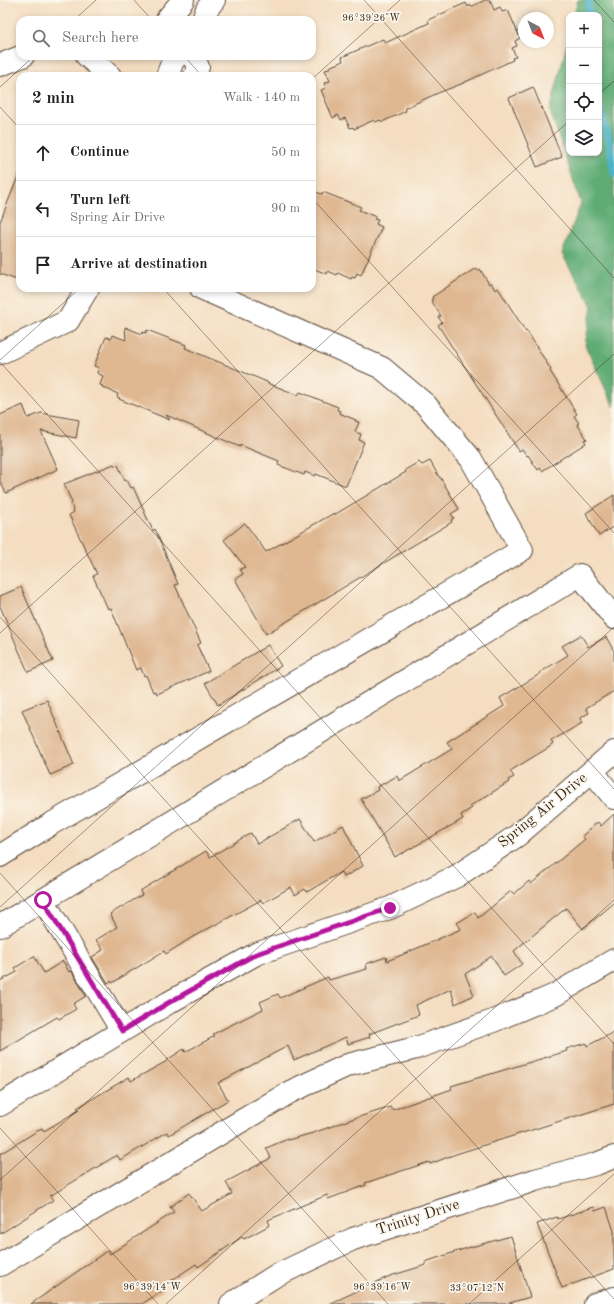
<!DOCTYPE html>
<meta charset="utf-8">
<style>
:root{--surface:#fff;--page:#f2f2f2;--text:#202124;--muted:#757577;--line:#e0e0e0}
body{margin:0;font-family:"Old Standard TT",serif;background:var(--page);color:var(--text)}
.controls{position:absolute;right:12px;top:12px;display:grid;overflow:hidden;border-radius:8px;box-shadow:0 2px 6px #0003}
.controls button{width:36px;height:36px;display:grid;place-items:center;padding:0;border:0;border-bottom:1px solid var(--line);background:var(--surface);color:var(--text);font:20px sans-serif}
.compass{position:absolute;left:518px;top:12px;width:36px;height:36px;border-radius:50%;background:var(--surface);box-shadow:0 2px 6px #0003;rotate:138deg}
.stop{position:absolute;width:12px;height:12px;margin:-9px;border:3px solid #b5179e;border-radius:50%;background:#fff}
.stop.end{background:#b5179e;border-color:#fff;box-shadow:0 1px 4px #0008}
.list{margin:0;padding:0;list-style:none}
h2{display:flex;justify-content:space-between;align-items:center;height:52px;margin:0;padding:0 16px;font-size:17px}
h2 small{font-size:13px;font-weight:400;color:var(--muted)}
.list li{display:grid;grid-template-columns:26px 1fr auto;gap:12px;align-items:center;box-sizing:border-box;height:56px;padding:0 16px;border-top:1px solid var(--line)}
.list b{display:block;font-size:15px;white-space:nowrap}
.list p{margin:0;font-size:13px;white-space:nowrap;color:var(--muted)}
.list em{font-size:13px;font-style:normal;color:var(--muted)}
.icon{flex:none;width:22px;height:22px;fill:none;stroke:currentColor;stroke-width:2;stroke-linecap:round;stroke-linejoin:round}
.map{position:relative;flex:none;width:614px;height:1304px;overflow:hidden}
.search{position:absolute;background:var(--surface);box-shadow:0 2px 6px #0003;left:16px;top:16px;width:300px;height:44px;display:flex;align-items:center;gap:10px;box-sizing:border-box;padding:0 14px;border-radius:12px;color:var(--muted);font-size:15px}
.panel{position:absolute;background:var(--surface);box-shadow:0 2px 6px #0003;left:16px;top:72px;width:300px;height:220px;border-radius:12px}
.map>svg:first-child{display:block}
.forest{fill:#5fac75;stroke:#4d6b4a}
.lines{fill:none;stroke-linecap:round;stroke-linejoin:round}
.stream{stroke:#4bb3c9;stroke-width:7}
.building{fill:#dfb892}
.minor-casing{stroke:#574536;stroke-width:24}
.minor{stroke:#fff;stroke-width:22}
.route{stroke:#b5179e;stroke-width:5}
.ticks{fill:none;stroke:#3b2a1e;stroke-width:1;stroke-opacity:0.45}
.labels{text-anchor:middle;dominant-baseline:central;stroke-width:3.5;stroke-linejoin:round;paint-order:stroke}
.street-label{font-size:15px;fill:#3b2a1e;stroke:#fbf7ec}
.ticks-label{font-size:10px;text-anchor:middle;fill:#3b2a1e;stroke:#fbf7ec;stroke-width:3.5;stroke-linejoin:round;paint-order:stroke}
</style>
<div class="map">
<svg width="614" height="1304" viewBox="0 0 614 1304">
<rect width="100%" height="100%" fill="#fbf7ec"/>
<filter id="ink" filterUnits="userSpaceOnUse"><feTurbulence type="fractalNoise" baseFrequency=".025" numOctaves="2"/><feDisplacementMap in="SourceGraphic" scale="8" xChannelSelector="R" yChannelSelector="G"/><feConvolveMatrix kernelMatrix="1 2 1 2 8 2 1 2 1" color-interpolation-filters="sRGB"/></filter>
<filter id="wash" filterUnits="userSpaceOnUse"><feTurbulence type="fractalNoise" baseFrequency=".012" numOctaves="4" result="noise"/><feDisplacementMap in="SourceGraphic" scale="16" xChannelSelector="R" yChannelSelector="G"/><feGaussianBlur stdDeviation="0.9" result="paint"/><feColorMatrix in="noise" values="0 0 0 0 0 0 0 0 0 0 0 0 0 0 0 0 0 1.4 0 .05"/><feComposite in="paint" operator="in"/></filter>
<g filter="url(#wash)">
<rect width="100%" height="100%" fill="#f4ddc0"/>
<path class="forest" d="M578 0H614V407L585 345 592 306 562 254 581 203 550 111 569 36V153H599V15H574Z"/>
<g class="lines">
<path class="stream" d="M588 15 589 0
M599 104 609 140 614 174"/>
</g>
<g id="blocks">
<path class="building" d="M485 0H490L494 10 500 7 502 12 508 10 520 38 515 41 517 46 512 48 516 57 512 58 513 60 461 84 438 93 405 108 406 111 382 122 381 120 375 122 374 120 354 129 353 127 350 128 345 118 341 120 338 115 333 118 321 90 326 88 324 83 330 81 325 70 329 69V67L343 61 342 57 383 39 385 43 429 23 428 20 466 3 468 7 470 5 471 7Z
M533 87 562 157 537 167 509 98Z
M19 174H20V281L0 274V222Z
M312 191 322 194 323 192 361 207 359 210 376 217 374 219 378 220 376 224 382 227 361 275 357 273 355 278 352 277 351 279 338 273 337 275 328 271 327 274 312 268Z
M476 268 477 271 480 269 489 284 491 283 495 290 498 288 526 332 527 331 551 370 550 371 577 414 574 416 579 423 577 424 587 439 584 440 586 443 542 471 540 468 538 470 528 455 527 456 522 449 519 451 438 325 442 322 438 317 441 316 431 300 433 299 432 297Z
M125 327 142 334 143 332 146 333 147 330 186 345 185 348 267 382V383L298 395 300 392 338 407 337 410 340 411 339 413 356 420 355 421 359 422 355 432 361 434 359 440 364 442 346 486 316 474 315 476 305 472 304 475 278 465 279 461 240 445V447L166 415 170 420 119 399 120 398 117 397 118 394 102 387 103 386 100 385 103 376 97 373 99 368 94 366 106 337 111 339 112 335 126 340Z
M23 405 28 418 41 413 79 420 76 438 41 431 58 469 6 493 0 481V415Z
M430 461 439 477H440L459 509 451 514 454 518 451 520 452 522 266 634 235 579 243 574 240 569 245 567 224 540 245 523 266 552 334 513V515L406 472 405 470 419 462 422 465Z
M114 464 115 466 118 465 125 481 127 480 131 488 133 487 153 531 155 529 178 584 175 585 201 643 197 645 209 671 157 694 155 691 153 692 146 675 144 676 141 668 136 670 111 608 108 609 93 576 97 574 69 515 74 512 71 504 72 503 64 484Z
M614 495V526L599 536 586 513Z
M21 587 53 661 28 672 0 606V596Z
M581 635 588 647 606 637 614 651V691L586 708 589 713 580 718 582 723 551 741 553 744 548 748 510 771 514 777 508 780 509 782 470 806 472 808 461 815 463 819 401 854V853L395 857 361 799 378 790 377 787 397 776 399 781 452 749 447 742 504 706 500 698 540 674 539 673 568 655 562 646Z
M268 645 281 666 218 705 205 683Z
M47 700 74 765 50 775 22 710Z
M614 814V903L583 929 566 908 514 951 522 964 504 976 492 956 465 974 474 995 455 1004 451 989 416 1005 419 1015 369 1034 370 1037 348 1044 346 1037 294 1060 288 1046 218 1083 228 1100 169 1135 167 1132 120 1160 117 1155 50 1196 53 1200 0 1234V1154L42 1128 44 1131 79 1110 77 1108 129 1077 131 1081 167 1061V1060L184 1049 185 1052 215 1036 213 1034 263 1009 260 1002 278 994 280 998 328 977 329 980 367 969 366 964 386 957 387 961 404 954 461 929 457 923 475 912 478 918 511 891 514 894 529 881 531 884 585 839 582 836 598 822 601 826Z
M300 819 314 842 343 825 363 866 344 877 341 872 307 892 305 889 295 895 291 887 263 903 261 900 191 938 166 954 164 951 112 983 111 981 108 983 92 957 103 950 96 940 117 927 110 914 142 895 140 891 206 851 210 857 251 833 257 844Z
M34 956 44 973 63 961 69 972 71 970 86 996 73 1004 76 1009 59 1019 57 1017 0 1051V981L17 972 15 968Z
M614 1032V1104L456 1154 430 1164 429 1162 365 1183 366 1185 328 1199 327 1195 268 1220 270 1225 244 1239 242 1237 198 1267 196 1264 163 1286 165 1289 142 1304H31L108 1250 110 1254 174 1212 170 1207 189 1193 202 1211 232 1194 226 1182 271 1158 266 1148 288 1139V1140L313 1133 349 1120 391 1107 392 1110 452 1089 451 1086 567 1051 566 1049 586 1043 587 1046Z
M594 1207 595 1211 606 1207 614 1231V1269L562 1288 537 1224 557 1217 558 1219Z
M511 1236 530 1297 506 1304H329L390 1276 426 1265 425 1262 464 1249Z"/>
</g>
</g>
<g filter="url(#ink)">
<use href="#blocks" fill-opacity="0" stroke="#574536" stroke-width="1"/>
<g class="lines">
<g class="minor-casing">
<path id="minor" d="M167 20 168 18 183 0
M203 20 207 9 214 0
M87 56 110 76
M193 56 198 67 195 76
M0 65 23 56
M167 76 174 58 178 56
M0 353 68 321 88 288
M592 771 614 798
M0 856 51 824 522 550 471 459 426 405 382 368 201 288
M43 900 122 1031
M0 926 580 575 614 618
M0 1105 168 1003 256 954 390 908 457 876 518 835 614 752
M0 1265 290 1092 348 1065 416 1048 493 1021 555 995 614 960
M231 1304 275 1276 353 1239 535 1180 596 1164 614 1157
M595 1304 614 1298"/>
</g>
<use href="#minor" class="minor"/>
</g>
</g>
<g class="lines" filter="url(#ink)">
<path class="route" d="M43 900 122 1031 168 1003 256 954 390 908"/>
</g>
<path class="ticks" d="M134 0 152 20M364 0 614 278M594 0 614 22M74 20 96 0M184 56 202 76M312 79 400 0M0 87 34 56M599 94 614 81M0 107 20 129M312 198 614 533M163 288 614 789M0 360 80 288M0 362 614 1044M0 617 614 1299M0 633 569 121M0 873 388 1304M0 907 614 354M0 1128 158 1304M0 1180 614 627M166 1304 614 900M469 1304 614 1174"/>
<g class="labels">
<g class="street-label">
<text transform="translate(543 811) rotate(-39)">Spring Air Drive</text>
<text transform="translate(418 1218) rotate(-18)">Trinity Drive</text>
</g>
</g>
<g class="ticks-label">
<text x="371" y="21">96°39'26"W</text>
<text x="152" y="1290">96°39'14"W</text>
<text x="382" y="1290">96°39'16"W</text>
<text x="477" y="1291">33°07'12"N</text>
</g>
</svg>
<div class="controls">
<button>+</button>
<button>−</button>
<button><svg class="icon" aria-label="locate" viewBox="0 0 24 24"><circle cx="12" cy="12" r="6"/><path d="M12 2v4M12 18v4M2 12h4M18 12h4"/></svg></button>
<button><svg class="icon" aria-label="layers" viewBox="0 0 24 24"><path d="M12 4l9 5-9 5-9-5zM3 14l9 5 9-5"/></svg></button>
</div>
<svg class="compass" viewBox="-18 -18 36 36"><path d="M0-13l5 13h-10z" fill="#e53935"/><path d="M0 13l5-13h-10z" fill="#757577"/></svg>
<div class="stop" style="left:43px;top:900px"></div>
<div class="stop end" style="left:390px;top:908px"></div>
<div class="search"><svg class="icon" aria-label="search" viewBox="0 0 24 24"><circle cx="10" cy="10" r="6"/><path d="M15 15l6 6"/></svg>Search here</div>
<section class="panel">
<h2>2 min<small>Walk · 140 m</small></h2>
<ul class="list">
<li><svg class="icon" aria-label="ahead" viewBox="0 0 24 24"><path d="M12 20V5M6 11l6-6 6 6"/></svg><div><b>Continue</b></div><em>50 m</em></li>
<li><svg class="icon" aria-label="left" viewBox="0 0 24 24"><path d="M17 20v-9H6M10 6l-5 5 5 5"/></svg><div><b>Turn left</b><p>Spring Air Drive</p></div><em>90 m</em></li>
<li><svg class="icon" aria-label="arrive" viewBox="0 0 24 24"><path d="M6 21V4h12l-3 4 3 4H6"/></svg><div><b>Arrive at destination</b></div></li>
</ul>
</section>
</div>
